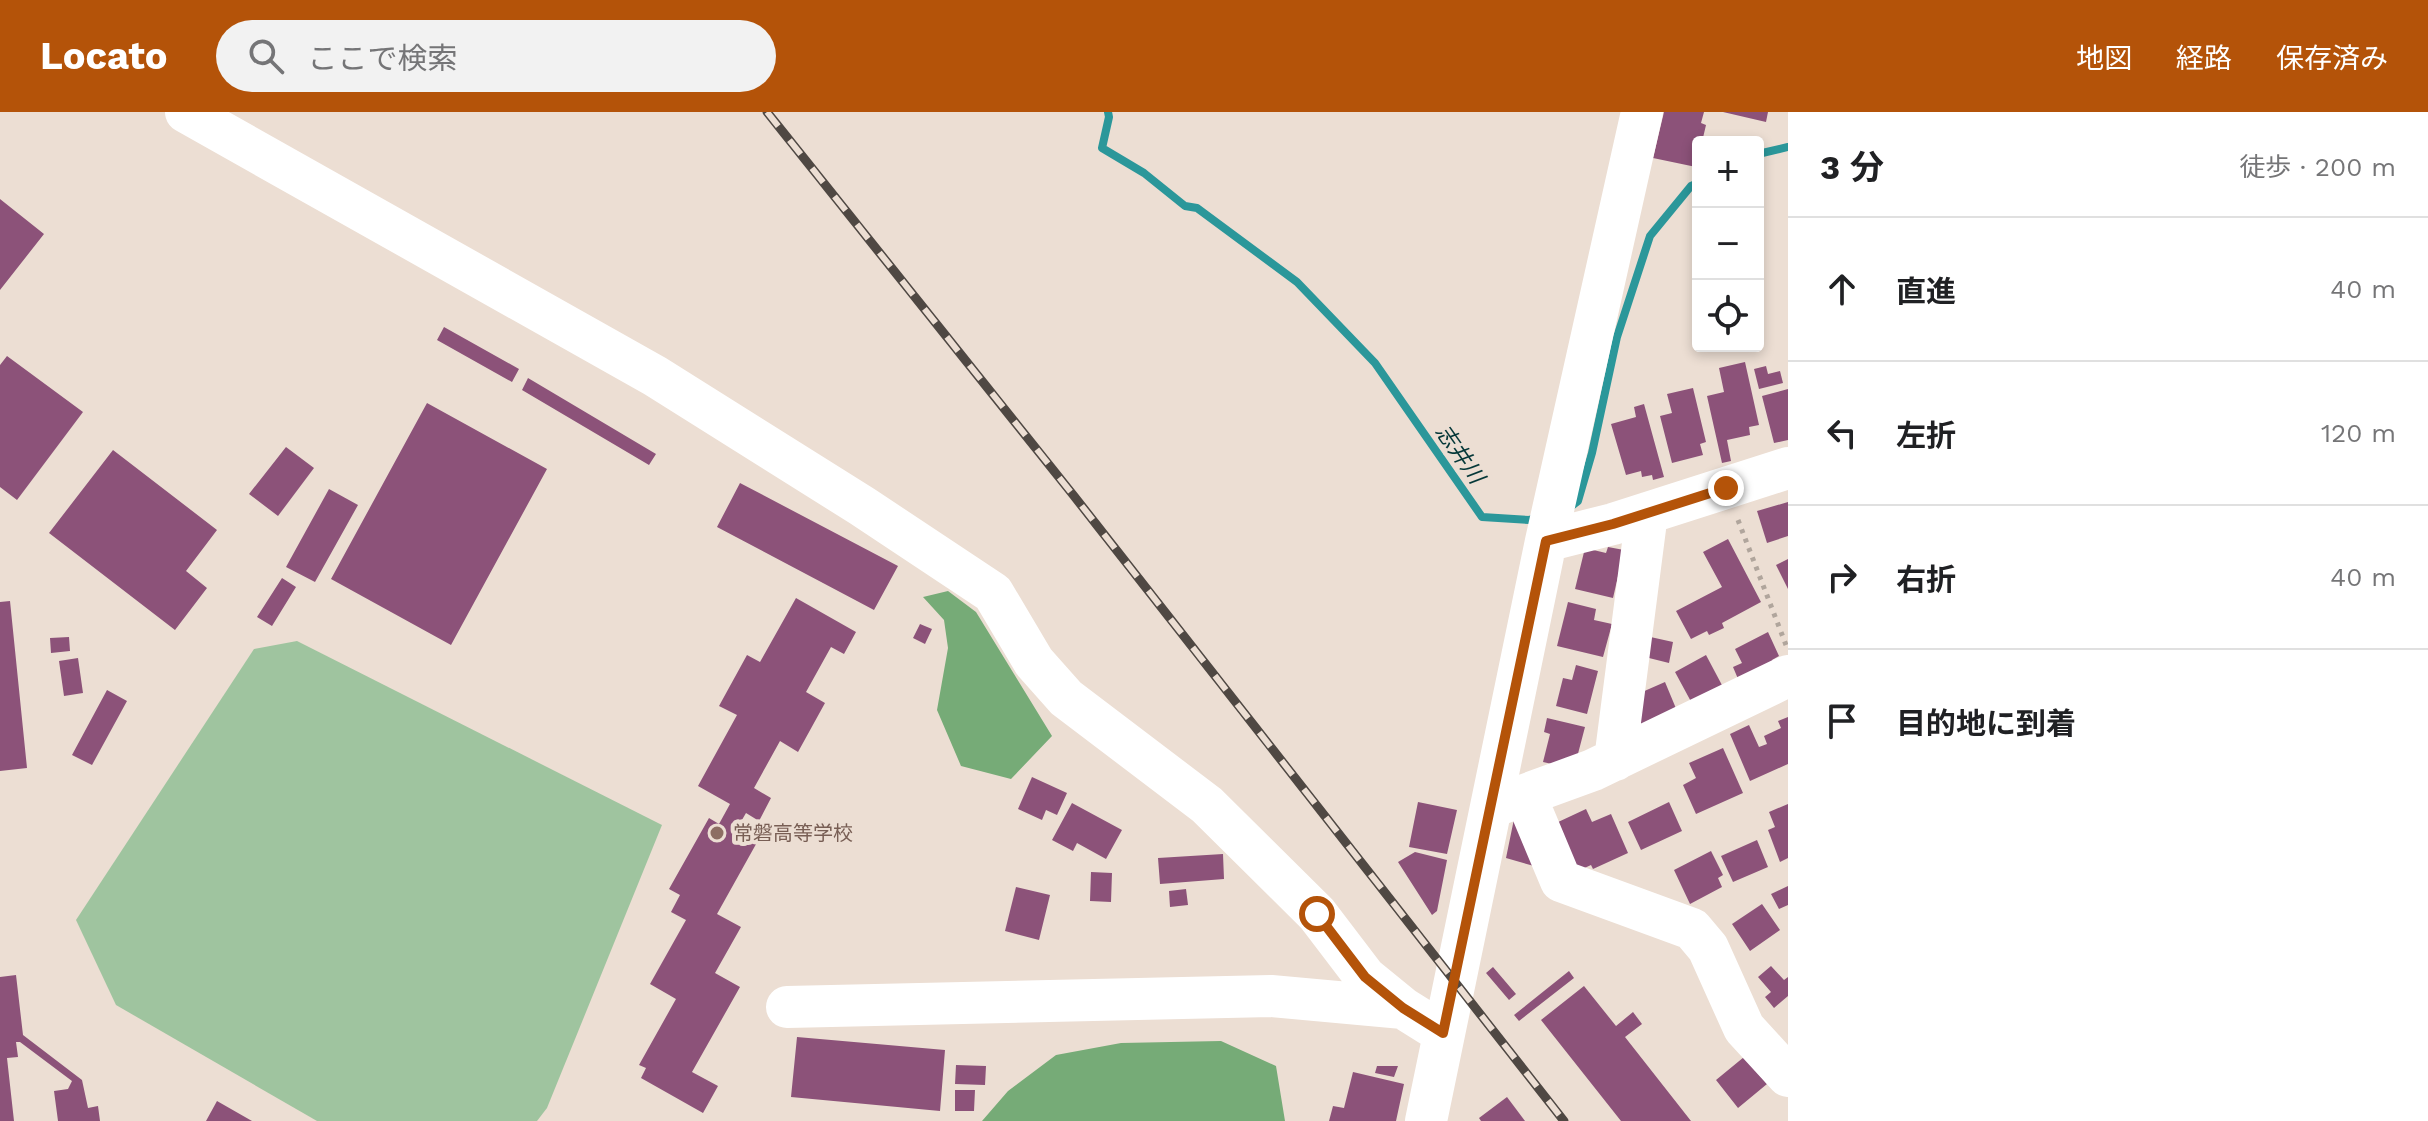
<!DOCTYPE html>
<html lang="ja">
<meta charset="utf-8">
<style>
:root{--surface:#fff;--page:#f2f2f2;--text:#202124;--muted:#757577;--line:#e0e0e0;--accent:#b45309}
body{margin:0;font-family:"Work Sans","Noto Sans JP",sans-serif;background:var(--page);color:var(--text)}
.controls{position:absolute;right:24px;top:24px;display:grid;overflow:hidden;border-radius:8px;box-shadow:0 4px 12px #0003}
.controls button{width:72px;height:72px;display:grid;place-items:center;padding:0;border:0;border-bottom:2px solid var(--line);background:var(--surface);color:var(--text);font:40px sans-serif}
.stop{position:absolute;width:24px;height:24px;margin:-18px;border:6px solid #b45309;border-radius:50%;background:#fff}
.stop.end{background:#b45309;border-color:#fff;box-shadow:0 2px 8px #0008}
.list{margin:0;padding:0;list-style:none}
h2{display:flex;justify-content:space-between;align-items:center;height:104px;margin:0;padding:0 32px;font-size:34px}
h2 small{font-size:26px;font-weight:400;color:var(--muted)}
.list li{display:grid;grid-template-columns:52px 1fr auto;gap:24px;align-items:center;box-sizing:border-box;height:144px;padding:0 32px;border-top:2px solid var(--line)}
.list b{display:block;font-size:30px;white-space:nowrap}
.list em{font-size:26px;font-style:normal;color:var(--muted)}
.icon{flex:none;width:44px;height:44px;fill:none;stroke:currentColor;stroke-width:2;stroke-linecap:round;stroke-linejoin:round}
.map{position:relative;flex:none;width:1788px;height:1009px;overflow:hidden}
header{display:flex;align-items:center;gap:48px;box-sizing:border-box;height:112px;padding:0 40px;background:var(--accent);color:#fff}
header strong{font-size:38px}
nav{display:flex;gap:44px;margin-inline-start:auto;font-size:28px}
.search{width:560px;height:72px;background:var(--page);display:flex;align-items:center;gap:20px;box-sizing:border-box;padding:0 28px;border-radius:44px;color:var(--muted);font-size:30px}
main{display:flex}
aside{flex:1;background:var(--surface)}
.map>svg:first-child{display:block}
.green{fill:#9fc49f}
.forest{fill:#76ab77}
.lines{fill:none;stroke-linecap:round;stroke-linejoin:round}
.stream{stroke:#2b979a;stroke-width:8}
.building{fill:#8c5279}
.path{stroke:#b0a59c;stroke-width:5;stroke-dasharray:4 6;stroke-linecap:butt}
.minor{stroke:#fff;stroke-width:42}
.rail-casing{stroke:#4f4843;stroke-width:9}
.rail{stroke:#ecded3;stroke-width:6;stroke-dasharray:18;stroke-linecap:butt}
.route{stroke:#b45309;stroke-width:10}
.education-dot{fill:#8d6e63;stroke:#ecded3;stroke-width:3}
.labels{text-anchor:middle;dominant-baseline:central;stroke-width:8;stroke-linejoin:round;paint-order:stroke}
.education-label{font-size:20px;fill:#785e54;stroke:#ecded3;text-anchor:start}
.water-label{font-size:22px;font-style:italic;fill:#043738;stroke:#ecded3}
</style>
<header>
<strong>Locato</strong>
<div class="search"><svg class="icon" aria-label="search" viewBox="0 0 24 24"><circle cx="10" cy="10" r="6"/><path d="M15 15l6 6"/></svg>ここで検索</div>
<nav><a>地図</a><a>経路</a><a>保存済み</a></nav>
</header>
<main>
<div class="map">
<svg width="1788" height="1009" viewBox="0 0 1788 1009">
<rect width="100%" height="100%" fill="#ecded3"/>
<path class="green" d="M297 529 662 713 547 996 537 1009H317L116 893 76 808 254 537Z"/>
<path class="forest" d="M948 479 976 500 1052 624 1011 667 961 654 937 598 948 536 944 508 923 485Z
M1221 929 1276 954 1285 1009H982L1008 979 1056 943 1121 931Z"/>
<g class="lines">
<path class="stream" d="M1108 0 1109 5 1102 36 1144 61 1185 94 1197 96 1297 170 1375 251 1482 405 1529 408 1538 406
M1758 42 1788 35
M1569 396 1578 389 1592 341 1617 225 1650 124 1691 74 1698 71"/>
</g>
<path class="building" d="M1664 0H1704L1701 11 1706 13 1702 30H1698L1696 55 1653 46Z
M1723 0H1768L1766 10Z
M0 87 44 122 0 178Z
M444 215 519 257 512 270 437 228Z
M7 244 83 300 17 388 0 375V253Z
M1745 250 1759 313 1749 315 1750 323 1727 328 1731 349 1722 351 1707 284 1724 280 1719 256Z
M1766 254 1768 262 1780 259 1783 271 1759 277 1754 257Z
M528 266 656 342 649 353 522 278Z
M1693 276 1706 330 1700 332 1703 343 1672 351 1660 304 1672 301 1667 282Z
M1788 277V328L1774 331 1762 284Z
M427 291 547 357 451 533 331 467Z
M1644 292 1664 365 1653 368 1652 363 1642 365 1641 359 1626 363 1611 312 1636 305 1634 295Z
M286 335 314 356 278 404 249 382Z
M113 338 217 418 186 459 207 476 175 518 49 421Z
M740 371 898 454 874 498 717 415Z
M329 377 358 393 315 470 286 455Z
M1788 390V424L1767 431 1757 399Z
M1728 427 1761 490 1722 511 1724 516 1709 523 1707 519 1691 527 1676 499 1722 475 1703 440Z
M1608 435 1624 438 1613 486 1575 477 1585 436 1606 441Z
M1788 447V477L1776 453Z
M282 466 296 475 272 514 257 505Z
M796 486 856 520 844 542 831 535 806 580 825 591 798 640 780 629 754 676 771 686 759 709 746 701 739 713 760 725 717 802 741 815 715 861 740 875 692 960 718 974 703 1001 641 966 646 956 639 953 676 887 650 872 686 808 671 800 680 783 669 777 709 706 719 712 730 692 698 674 737 603 719 594 747 543 760 550Z
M10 489 27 656 0 659V490Z
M1568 490 1596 497 1594 508 1612 512 1603 545 1557 534Z
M920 512 932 517 925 532 913 526Z
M1768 520 1779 544 1772 548 1775 552 1741 574 1733 555 1742 551 1735 537Z
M1646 524 1673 530 1669 551 1641 544Z
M69 525 70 539 51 541 50 526Z
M1706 543 1723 575 1695 597 1675 560Z
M78 546 83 581 64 584 59 549Z
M1576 553 1598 559 1587 602 1556 594 1563 566 1572 568Z
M1665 570 1680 606 1637 624 1633 584Z
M107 578 127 589 92 653 72 643Z
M1788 605V652L1750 669 1730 622 1749 613 1759 635 1767 632 1764 624 1781 616 1778 609Z
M1547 606 1585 615 1574 657 1543 650 1550 622 1544 620Z
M1723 636 1743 681 1696 702 1683 673 1696 666 1689 651Z
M1032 665 1067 681 1057 703 1046 698 1042 708 1018 697Z
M1418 690 1457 698 1447 742 1409 735Z
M1669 690 1682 719 1641 738 1628 710Z
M1072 691 1122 718 1106 747 1077 731 1073 739 1052 728Z
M1788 692V746L1780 750 1768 718 1775 715 1769 700Z
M1586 697 1592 710 1611 702 1628 741 1593 757 1591 753 1578 759 1556 711Z
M1514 707 1541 756 1506 746Z
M1757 728 1768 755 1733 770 1721 744Z
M1711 739 1723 763 1718 766 1722 775 1690 792 1674 758Z
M1415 740 1447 748 1437 799 1432 803 1398 750Z
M1223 742 1224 767 1160 772 1158 746Z
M1091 760 1112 761 1111 790 1090 789Z
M1788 774V793L1779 797 1771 782Z
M1016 775 1050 783 1039 828 1005 819Z
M1186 777 1188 793 1170 795 1169 779Z
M1762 792 1780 818 1750 839 1732 812Z
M1771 854 1784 868 1788 865V884L1774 896 1765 885 1771 880 1758 865Z
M1493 855 1516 882 1509 888 1486 861Z
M1569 859 1574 866 1519 909 1514 903Z
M16 863 23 923 82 968 88 996 98 994 100 1009H58L54 979 68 977 72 969 20 930H16L18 945 7 946 14 1009H0V865Z
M1584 874 1616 914 1633 900 1642 912 1625 925 1691 1009H1621L1541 908Z
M797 925 945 938 940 999 791 985Z
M1744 945 1767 972 1738 996 1716 968Z
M956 953 986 954 985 973 955 972Z
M1377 954H1398L1394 965 1375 961Z
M1353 960 1404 972 1396 1009H1329L1333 994 1344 996Z
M955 978H975L974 999H955Z
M1507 985 1525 1009H1481L1479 1006Z
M217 989 252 1009H206Z"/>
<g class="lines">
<path class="path" d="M1738 408 1786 533"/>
<path class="minor" d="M186 0 655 264 862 394 993 481 1034 550 1066 586 1207 693 1317 802 1365 865 1403 896 1443 921
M1546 429 1613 412 1788 356
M1615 648 1647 401
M1525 683 1561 769 1692 817 1708 836 1744 916 1788 964
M1500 692 1593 658 1788 564
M787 895 1271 884 1403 896
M1426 1009 1546 429 1642 0"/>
<g class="rail-casing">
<path id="rail" d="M767 0 1074 384 1564 1009"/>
</g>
<use href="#rail" class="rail"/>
</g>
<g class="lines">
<path class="route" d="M1317 802 1365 865 1403 896 1443 921 1546 429 1613 412 1726 376"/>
</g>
<circle class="education-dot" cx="717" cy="721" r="8"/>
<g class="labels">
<g class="education-label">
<text x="733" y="721">常磐高等学校</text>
</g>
<g class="water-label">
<text transform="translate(1460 342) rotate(55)">志井川</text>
</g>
</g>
</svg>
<div class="controls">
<button>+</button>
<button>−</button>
<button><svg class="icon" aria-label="locate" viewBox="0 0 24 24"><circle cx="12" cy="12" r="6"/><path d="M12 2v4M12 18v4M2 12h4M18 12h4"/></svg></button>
</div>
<div class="stop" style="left:1317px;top:802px"></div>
<div class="stop end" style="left:1726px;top:376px"></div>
</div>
<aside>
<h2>3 分<small>徒歩 · 200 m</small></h2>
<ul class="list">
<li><svg class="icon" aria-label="ahead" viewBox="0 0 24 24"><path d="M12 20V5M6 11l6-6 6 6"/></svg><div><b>直進</b></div><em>40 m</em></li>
<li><svg class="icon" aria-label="left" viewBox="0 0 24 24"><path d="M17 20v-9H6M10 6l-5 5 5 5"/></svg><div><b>左折</b></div><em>120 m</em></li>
<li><svg class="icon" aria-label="right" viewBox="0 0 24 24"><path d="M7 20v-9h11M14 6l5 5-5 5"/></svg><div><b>右折</b></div><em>40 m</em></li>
<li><svg class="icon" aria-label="arrive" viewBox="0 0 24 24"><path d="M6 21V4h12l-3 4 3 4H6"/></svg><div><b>目的地に到着</b></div></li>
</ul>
</aside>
</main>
